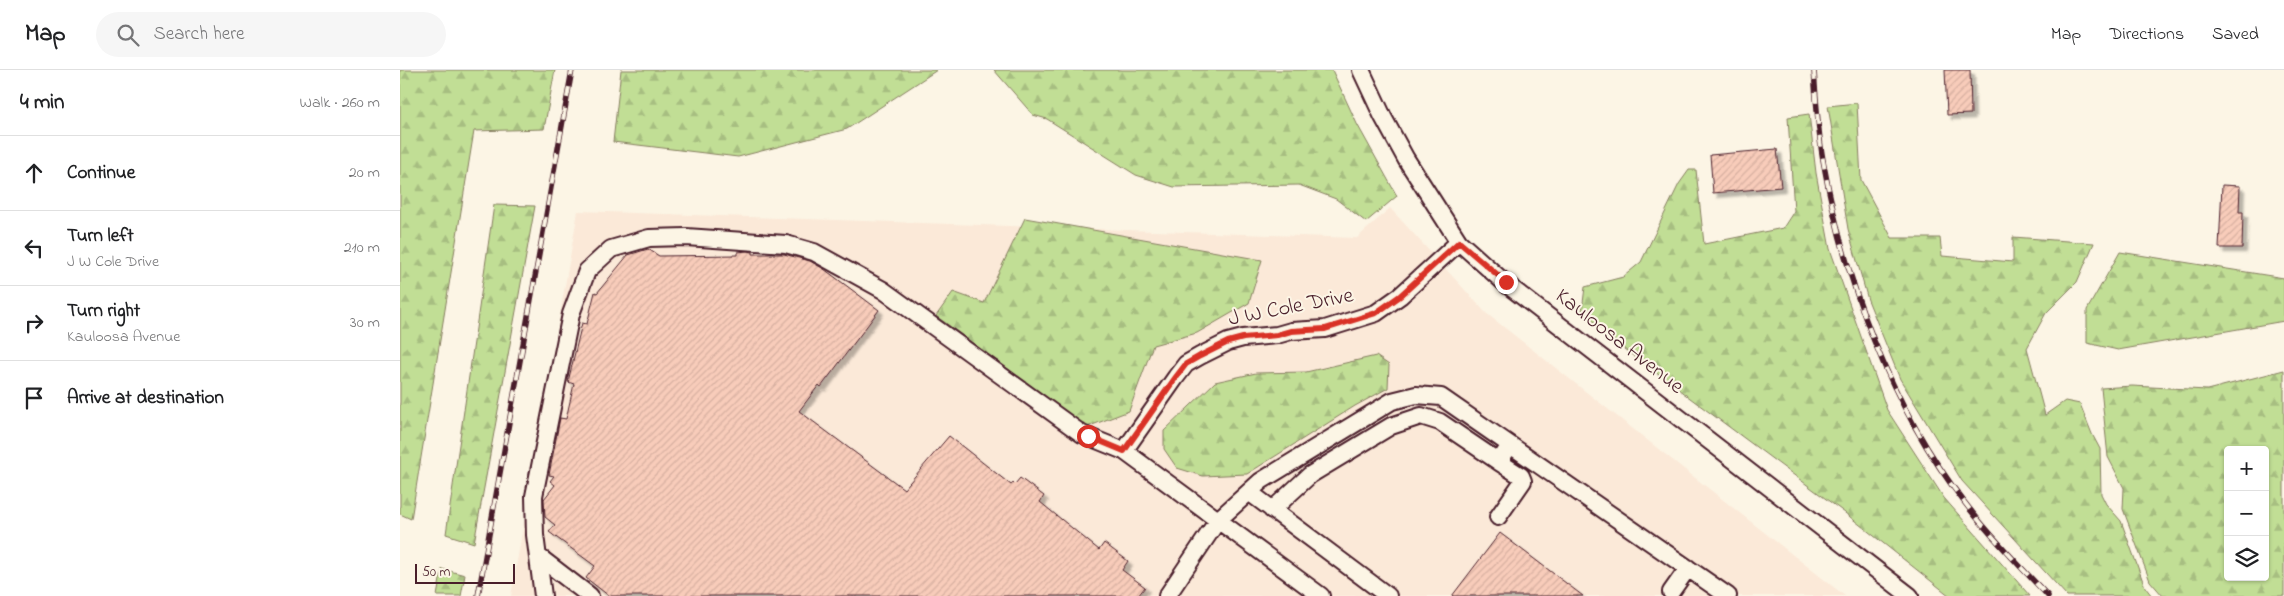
<!DOCTYPE html>
<meta charset="utf-8">
<style>
:root{--surface:#fff;--page:#f6f6f6;--text:#202124;--muted:#757577;--line:#e0e0e0}
body{margin:0;font-family:"Indie Flower",sans-serif;background:var(--page);color:var(--text)}
.controls{position:absolute;right:15px;bottom:15px;display:grid;overflow:hidden;border-radius:5px;box-shadow:0 1px 4px #0004}
.controls button{width:45px;height:45px;display:grid;place-items:center;padding:0;border:0;border-bottom:1px solid var(--line);background:var(--surface);color:var(--text);font:25px sans-serif}
.scale{position:absolute;left:15px;bottom:12px;width:100px;box-sizing:border-box;padding-left:5px;border:2px solid #4a1f2b;border-top:0;font-size:14px;line-height:18px;white-space:nowrap;color:#4a1f2b;-webkit-text-stroke:4px #fcf5e5;paint-order:stroke}
.stop{position:absolute;width:15px;height:15px;margin:-11px;border:4px solid #d93025;border-radius:50%;background:#fff}
.stop.end{background:#d93025;border-color:#fff;box-shadow:0 1px 5px #0008}
.list{margin:0;padding:0;list-style:none}
h2{display:flex;justify-content:space-between;align-items:center;height:65px;margin:0;padding:0 20px;font-size:21px}
h2 small{font-size:16px;font-weight:400;color:var(--muted)}
.list li{display:grid;grid-template-columns:32px 1fr auto;gap:15px;align-items:center;box-sizing:border-box;height:75px;padding:0 20px;border-top:1px solid var(--line)}
.list b{display:block;font-size:19px;white-space:nowrap}
.list p{margin:0;font-size:16px;white-space:nowrap;color:var(--muted)}
.list em{font-size:16px;font-style:normal;color:var(--muted)}
.icon{flex:none;width:28px;height:28px;fill:none;stroke:currentColor;stroke-width:2;stroke-linecap:round;stroke-linejoin:round}
.map{position:relative;flex:none;width:1884px;height:526px;overflow:hidden}
header{display:flex;align-items:center;gap:30px;box-sizing:border-box;height:70px;padding:0 25px;background:var(--surface);border-bottom:1px solid var(--line)}
header strong{font-size:24px}
nav{display:flex;gap:28px;margin-inline-start:auto;font-size:18px}
.search{width:350px;height:45px;background:var(--page);display:flex;align-items:center;gap:12px;box-sizing:border-box;padding:0 18px;border-radius:28px;color:var(--muted);font-size:19px}
main{display:flex}
aside{flex:1;background:var(--surface)}
.map>svg:first-child{display:block}
.built{fill:#fbe9d8}
.forest{fill:url(#forest-firs);stroke:#867e60;fill-rule:evenodd}
.building{fill:url(#building-hatch);stroke:#4a1f2b;filter:url(#shadow)}
.lines{fill:none;stroke-linecap:round;stroke-linejoin:round}
.minor-casing{stroke:#4a1f2b;stroke-width:20}
.minor{stroke:#fcf5e5;stroke-width:16}
.rail-casing{stroke:#4a1f2b;stroke-width:5.5}
.rail{stroke:#fcf5e5;stroke-width:4;stroke-dasharray:11;stroke-linecap:butt}
.route{stroke:#d93025;stroke-width:6}
.labels{text-anchor:middle;dominant-baseline:central;stroke-width:4;stroke-linejoin:round;paint-order:stroke}
.street-label{font-size:22px;fill:#4a1f2b;stroke:#fcf5e5}
</style>
<header>
<strong>Map</strong>
<div class="search"><svg class="icon" aria-label="search" viewBox="0 0 24 24"><circle cx="10" cy="10" r="6"/><path d="M15 15l6 6"/></svg>Search here</div>
<nav><a>Map</a><a>Directions</a><a>Saved</a></nav>
</header>
<main>
<aside>
<h2>4 min<small>Walk · 260 m</small></h2>
<ul class="list">
<li><svg class="icon" aria-label="ahead" viewBox="0 0 24 24"><path d="M12 20V5M6 11l6-6 6 6"/></svg><div><b>Continue</b></div><em>20 m</em></li>
<li><svg class="icon" aria-label="left" viewBox="0 0 24 24"><path d="M17 20v-9H6M10 6l-5 5 5 5"/></svg><div><b>Turn left</b><p>J W Cole Drive</p></div><em>210 m</em></li>
<li><svg class="icon" aria-label="right" viewBox="0 0 24 24"><path d="M7 20v-9h11M14 6l5 5-5 5"/></svg><div><b>Turn right</b><p>Kauloosa Avenue</p></div><em>30 m</em></li>
<li><svg class="icon" aria-label="arrive" viewBox="0 0 24 24"><path d="M6 21V4h12l-3 4 3 4H6"/></svg><div><b>Arrive at destination</b></div></li>
</ul>
</aside>
<div class="map">
<svg width="1884" height="526" viewBox="0 0 1884 526">
<defs>
<pattern id="forest-firs" width="22" height="20" patternUnits="userSpaceOnUse" patternTransform="scale(1.25)"><rect width="22" height="20" fill="#c1de95"/><path d="M5 1l3.5 6h-7zM16 11l3.5 6h-7z" fill="#a7be81"/></pattern>
<pattern id="building-hatch" width="6" height="6" patternUnits="userSpaceOnUse" patternTransform="scale(1.25)"><rect width="6" height="6" fill="#f8ccba"/><path d="M-1 1l2-2M0 6l6-6M5 7l2-2" fill="none" stroke="#d6afa0"/></pattern>
<filter id="shadow"><feDropShadow dx="4.5" dy="4.5" stdDeviation="1" flood-color="#0004"/></filter>
</defs>
<rect width="100%" height="100%" fill="#fcf5e5"/>
<filter id="ink" filterUnits="userSpaceOnUse"><feTurbulence type="fractalNoise" baseFrequency=".02" numOctaves="2"/><feDisplacementMap in="SourceGraphic" scale="10" xChannelSelector="R" yChannelSelector="G"/><feConvolveMatrix kernelMatrix="1 2 1 2 8 2 1 2 1" color-interpolation-filters="sRGB"/></filter>
<g filter="url(#ink)">
<path class="built" d="M990 138 1086 243 1445 526H111L178 141 957 168Z"/>
<path class="forest" d="M0 0H155L144 59 74 61 11 449 0 444Z
M221 0H537L447 59 338 87 213 72Z
M594 0H932L957 54 997 126 966 152 936 129 899 115 774 117 736 105 647 49 633 45Z
M1457 33 1461 110 1492 168H1540L1542 186 1613 192V167L1694 173 1677 212 1646 243 1627 278 1645 345 1665 331 1680 334 1692 364 1700 379 1701 424 1706 434 1721 451 1745 517 1752 526H1667L1562 411 1500 309 1468 230 1448 159 1428 36Z
M1409 44 1416 103 1430 179 1487 340 1544 428 1630 526H1550L1445 443 1224 279 1182 241 1185 217 1223 207 1241 192 1279 114 1289 100H1296L1304 174 1383 158 1394 141 1388 47Z
M94 135 135 136 74 473 46 464Z
M625 148 862 190 849 233 797 263 753 275 729 341 687 357 536 246 553 222 584 233Z
M1720 182 1884 208V251L1718 280 1687 273V240Z
M976 286 989 295 988 318 955 336 847 404 803 406 777 398 764 379V361L815 312 856 303 906 302Z
M1884 300V526H1763L1750 511 1723 439 1724 418 1708 387 1701 318 1732 316 1807 320ZM1828 380H1865V507H1828Z
M42 499 65 505 61 526H37Z"/>
<path class="building" d="M1545 0H1570L1571 44 1547 45Z
M1377 79 1381 117 1313 123 1310 85Z
M1822 115 1840 116 1839 142H1843L1842 178H1819Z
M248 179 259 186 338 185V182L347 181 353 182V184H384L410 191 424 199 479 240 421 317 419 315 399 341 504 419 549 366 611 415 613 412 615 414 620 408 644 426 640 432 699 480 704 473 728 491 722 500 745 517 738 526H209L186 508 195 496 149 462 155 455 145 447 144 429 155 415 150 411 154 406 149 405 160 348 166 349 174 314 168 312 182 253 187 254 195 222 197 223 228 185Z
M1100 463 1183 526H1052Z"/>
<g class="lines">
<g class="minor-casing">
<path id="minor" d="M961 0 983 47 1006 89 1059 172 1105 213 1510 526
M724 381 776 307 786 294 800 286 828 272 843 268 877 265 891 261 925 259 976 243 1000 226 1059 172
M849 422 988 526
M872 440 910 405 991 356 1021 346 1040 352 1099 392 1110 375
M1098 447 1123 411 1121 406 1099 392
M138 486 190 526
M1271 522 1288 498
M143 526 135 465 134 426 171 244 187 201 211 179 249 168 286 167 386 174 414 182 483 220 682 364 724 381 921 526
M767 526 818 450 861 411 992 331 1016 325 1041 327 1328 526"/>
</g>
<use href="#minor" class="minor"/>
<g class="rail-casing">
<path id="rail" d="M1414 0C1416 30 1418 61 1423 90 1444 210 1490 336 1565 433 1590 466 1620 496 1648 526
M78 526 172 0"/>
</g>
<use href="#rail" class="rail"/>
</g>
</g>
<g class="lines" filter="url(#ink)">
<path class="route" d="M688 366 724 381 776 307 786 294 800 286 828 272 843 268 877 265 891 261 925 259 976 243 1000 226 1059 172 1106 212"/>
</g>
<g class="labels">
<g class="street-label">
<text transform="translate(891 238) rotate(-11)">J W Cole Drive</text>
<text transform="translate(1219 272) rotate(38)">Kauloosa Avenue</text>
</g>
</g>
</svg>
<div class="controls">
<button>+</button>
<button>−</button>
<button><svg class="icon" aria-label="layers" viewBox="0 0 24 24"><path d="M12 4l9 5-9 5-9-5zM3 14l9 5 9-5"/></svg></button>
</div>
<div class="scale">50 m</div>
<div class="stop" style="left:688px;top:366px"></div>
<div class="stop end" style="left:1106px;top:212px"></div>
</div>
</main>
